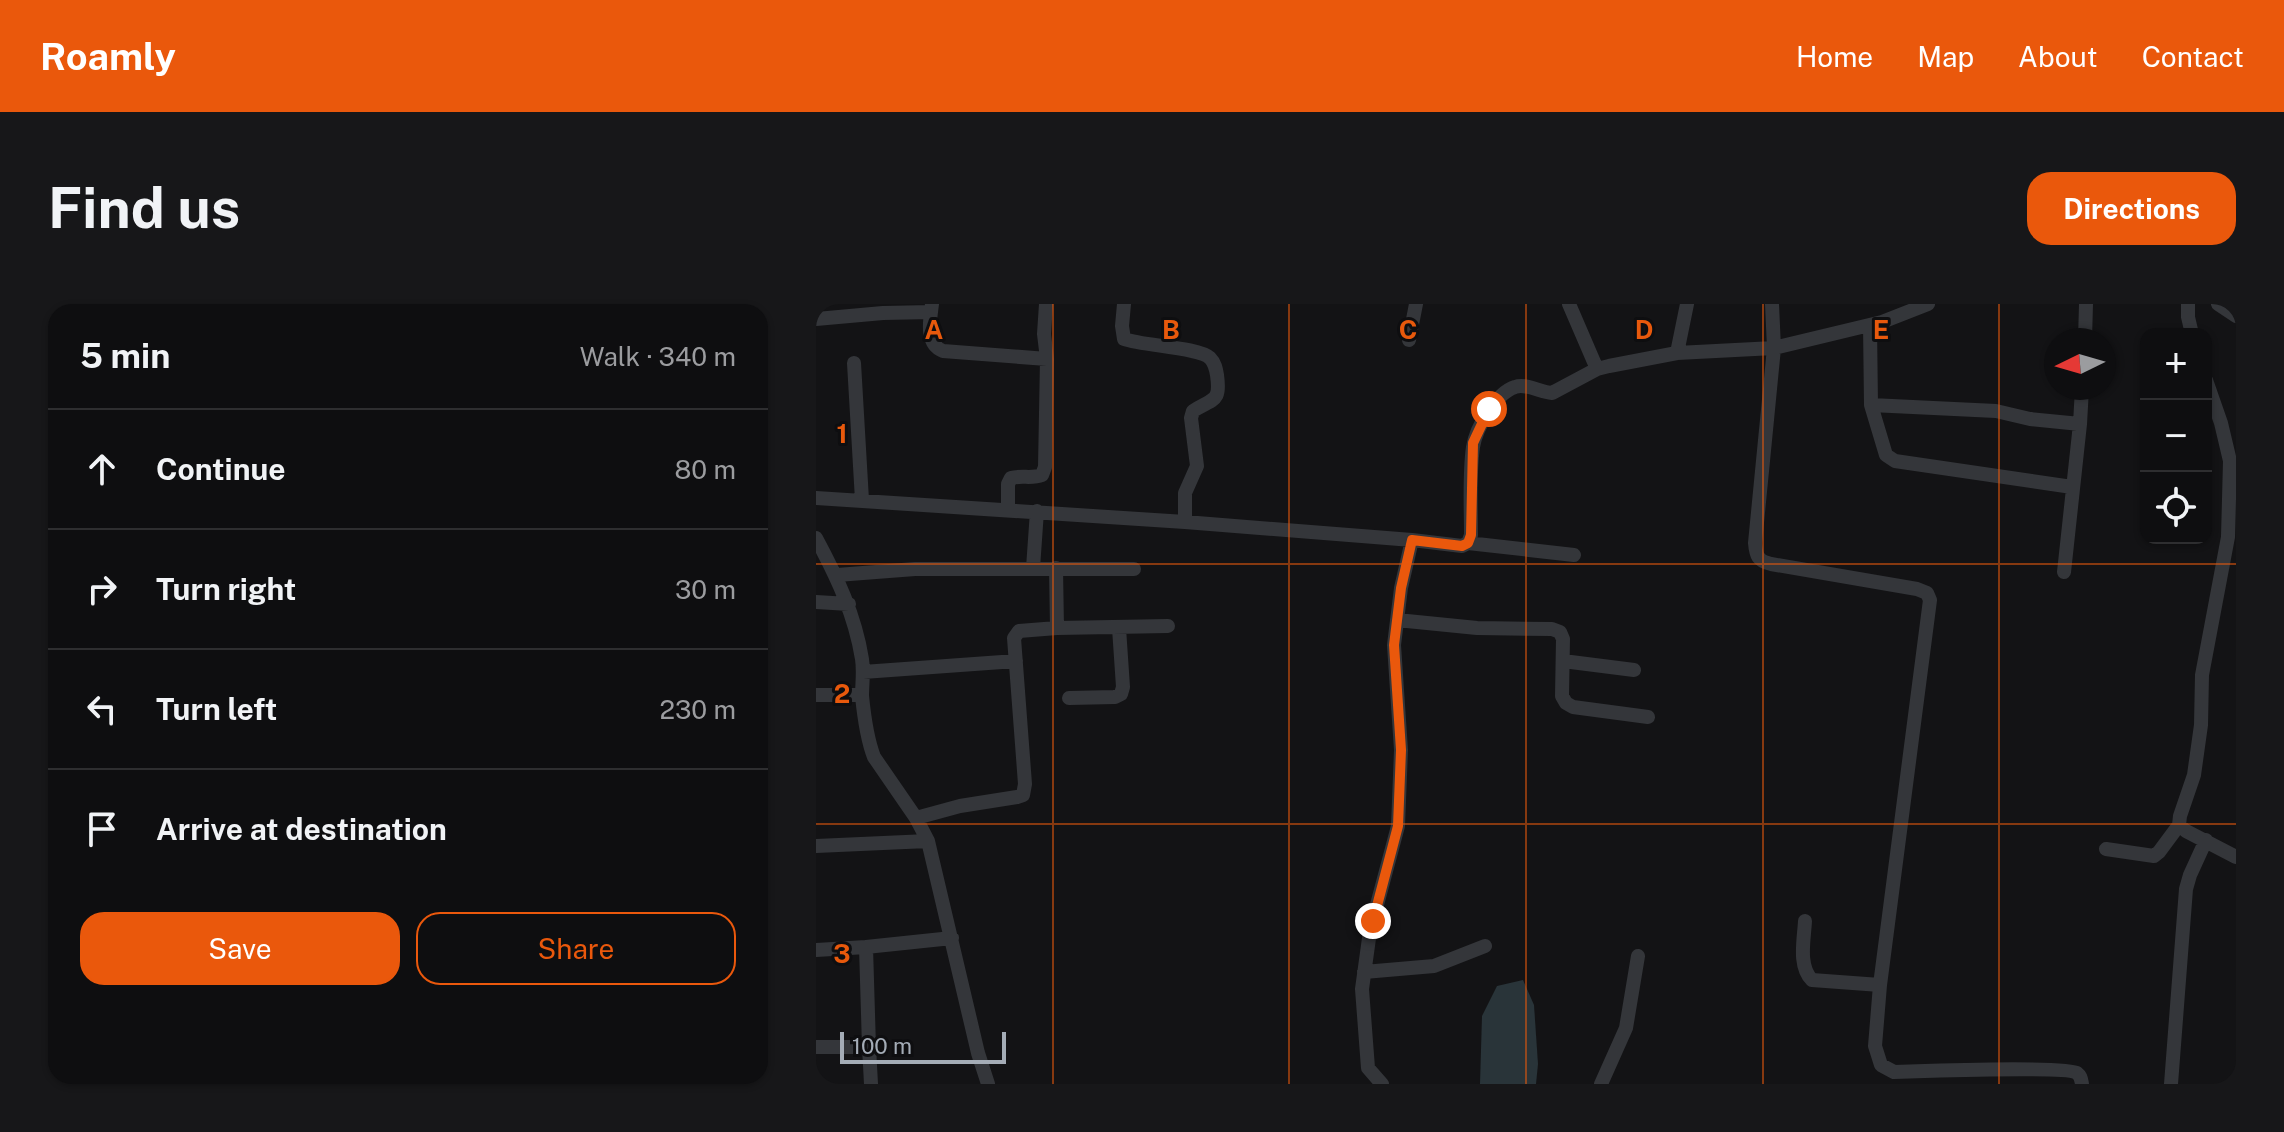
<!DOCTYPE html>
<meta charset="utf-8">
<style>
:root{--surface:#0e0e10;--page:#171719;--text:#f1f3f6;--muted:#9b9c9f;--line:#2e2e30;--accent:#ea580c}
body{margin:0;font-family:"Public Sans",sans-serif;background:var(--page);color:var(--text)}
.controls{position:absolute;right:24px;top:24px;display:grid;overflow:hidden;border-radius:16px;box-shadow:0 2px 6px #0004}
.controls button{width:72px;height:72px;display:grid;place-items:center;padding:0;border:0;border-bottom:2px solid var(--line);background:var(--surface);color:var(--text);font:40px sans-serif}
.compass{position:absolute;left:1228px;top:24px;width:72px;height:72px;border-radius:50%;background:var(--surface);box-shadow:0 2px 6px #0004;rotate:265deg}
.scale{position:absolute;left:24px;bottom:20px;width:166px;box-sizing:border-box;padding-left:8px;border:4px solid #a4acb6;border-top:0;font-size:22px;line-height:28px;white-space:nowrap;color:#a4acb6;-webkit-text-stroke:6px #0e0e10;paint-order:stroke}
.stop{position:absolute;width:24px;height:24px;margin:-18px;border:6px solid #ea580c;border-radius:50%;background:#fff}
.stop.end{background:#ea580c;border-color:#fff;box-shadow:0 2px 8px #0008}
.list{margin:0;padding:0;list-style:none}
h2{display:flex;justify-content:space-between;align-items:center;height:104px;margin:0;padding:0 32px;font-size:34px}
h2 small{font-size:26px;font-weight:400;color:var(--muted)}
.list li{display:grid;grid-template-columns:52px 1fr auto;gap:24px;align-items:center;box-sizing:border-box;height:120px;padding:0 32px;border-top:2px solid var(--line)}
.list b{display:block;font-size:30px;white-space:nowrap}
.list em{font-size:26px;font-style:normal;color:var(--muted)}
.actions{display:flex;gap:16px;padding:24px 32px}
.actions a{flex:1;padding:18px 0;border:2px solid var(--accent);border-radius:24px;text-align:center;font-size:28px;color:var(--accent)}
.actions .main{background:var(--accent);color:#fff}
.icon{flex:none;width:44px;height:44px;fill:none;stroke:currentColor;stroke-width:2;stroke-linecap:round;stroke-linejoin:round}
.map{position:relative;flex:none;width:1420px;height:780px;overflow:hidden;border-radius:24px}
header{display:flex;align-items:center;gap:48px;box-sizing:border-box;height:112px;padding:0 40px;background:var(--accent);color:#fff}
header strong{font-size:38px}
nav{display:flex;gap:44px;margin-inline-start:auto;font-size:28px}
.intro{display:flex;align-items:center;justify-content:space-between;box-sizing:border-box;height:192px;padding:0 48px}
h1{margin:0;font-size:56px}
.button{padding:20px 36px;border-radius:24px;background:var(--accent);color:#fff;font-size:28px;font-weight:700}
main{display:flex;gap:48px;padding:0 48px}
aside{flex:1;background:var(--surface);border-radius:24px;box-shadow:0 2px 6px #0004}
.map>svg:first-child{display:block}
.water{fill:#293439}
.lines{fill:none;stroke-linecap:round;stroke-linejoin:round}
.street{stroke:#34363a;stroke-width:14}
.route{stroke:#ea580c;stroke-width:10}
.grid{fill:none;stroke:#e8590c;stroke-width:2;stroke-opacity:0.55}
.grid-label{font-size:26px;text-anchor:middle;font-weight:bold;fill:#e8590c;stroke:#0e0e10;stroke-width:6;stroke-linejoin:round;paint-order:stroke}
</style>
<header>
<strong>Roamly</strong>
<nav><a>Home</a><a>Map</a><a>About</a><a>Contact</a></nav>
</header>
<div class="intro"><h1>Find us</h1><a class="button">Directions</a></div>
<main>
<aside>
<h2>5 min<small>Walk · 340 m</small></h2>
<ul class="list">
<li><svg class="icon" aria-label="ahead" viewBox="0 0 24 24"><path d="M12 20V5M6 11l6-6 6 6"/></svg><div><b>Continue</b></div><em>80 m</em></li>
<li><svg class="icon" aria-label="right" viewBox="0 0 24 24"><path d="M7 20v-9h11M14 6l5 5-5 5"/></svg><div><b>Turn right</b></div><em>30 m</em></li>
<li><svg class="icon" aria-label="left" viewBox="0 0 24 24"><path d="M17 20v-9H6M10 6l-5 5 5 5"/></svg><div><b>Turn left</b></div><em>230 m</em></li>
<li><svg class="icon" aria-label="arrive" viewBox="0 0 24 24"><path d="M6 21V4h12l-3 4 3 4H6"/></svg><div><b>Arrive at destination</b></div></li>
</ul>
<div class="actions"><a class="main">Save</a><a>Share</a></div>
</aside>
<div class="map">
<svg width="1420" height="780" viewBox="0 0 1420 780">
<rect width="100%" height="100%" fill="#131315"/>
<path class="water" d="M707 676 718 701 722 760 720 780H664L666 712 681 682Z"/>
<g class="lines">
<path class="street" d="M116 0C114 16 109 40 127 47L231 55
M308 0 306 22 308 35C327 42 382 43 394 54 399 59 400 65 401 71 405 99 397 94 377 107L375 114 381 162 369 189V218
M753 0 781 65
M956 0 958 44 939 239C940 252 942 257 955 260L1101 285 1111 289 1114 296 1064 681 1059 742 1065 761 1078 768C1102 767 1251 762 1261 769 1265 772 1265 775 1266 780
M1372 0V13L1376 30
M1402 0 1420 12
M0 15 67 9 115 8
M1054 21 1055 101 1070 151 1079 157 1256 183
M593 36 600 0
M1269 36 1270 0
M861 49 871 0
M38 59 46 196
M1390 76 1405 119 1414 157 1412 233 1386 371 1385 421 1378 471 1364 512 1363 521 1370 527 1420 553
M1055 101 1180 107 1214 115 1264 120
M0 194 369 218 596 236 646 242 652 239 655 231C655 202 653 171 657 143 660 124 680 89 699 83 710 79 724 88 736 89L781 65 793 62 861 49 958 44 1066 18 1112 0
M192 205V180L195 174C206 171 216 175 226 171L229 163 231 55 228 30 230 0
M0 234C21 273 39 311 46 355 48 368 46 380 46 392 48 412 51 435 58 453L100 514 112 537 162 749 172 780
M652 239 758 251
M217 264 221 207
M240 264 241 324
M1248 268 1264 120 1266 84
M21 271 99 265H318
M0 298 33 300
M581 316 661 324 736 325 744 328 747 335 746 392 750 399 757 403 832 413
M747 357 818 366
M47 368 200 357
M0 391H46
M253 394 299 393 305 390 307 383 303 324
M100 514 144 502 201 493 207 491 209 480 198 334 203 327 241 324 352 322
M0 542 112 537
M1290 545 1338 552 1343 548 1363 521
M989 617C988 636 982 662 996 676L1064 681
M0 646 50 643
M548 668 618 662 669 642
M0 743H53L50 643 136 634
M53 743 55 780
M566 780 552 764 546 685 554 627 582 522 585 446 578 341 585 284 596 236
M785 780 810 724 822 652
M1355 780 1370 585 1374 571 1390 536"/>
</g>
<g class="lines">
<path class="route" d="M557 617 582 522 585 446 578 341 585 284 596 236 646 242 652 239 655 231 657 139 673 105"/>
</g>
<path class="grid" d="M237 0V780M473 0V780M710 0V780M947 0V780M1183 0V780M0 260H1420M0 520H1420"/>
<g class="grid-label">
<text x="118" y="35">A</text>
<text x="355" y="35">B</text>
<text x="592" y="35">C</text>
<text x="828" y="35">D</text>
<text x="1065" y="35">E</text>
<text x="26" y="139">1</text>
<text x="26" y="399">2</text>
<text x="26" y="659">3</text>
</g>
</svg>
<div class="controls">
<button>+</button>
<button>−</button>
<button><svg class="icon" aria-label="locate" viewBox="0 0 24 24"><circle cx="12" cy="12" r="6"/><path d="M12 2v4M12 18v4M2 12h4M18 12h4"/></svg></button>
</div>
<svg class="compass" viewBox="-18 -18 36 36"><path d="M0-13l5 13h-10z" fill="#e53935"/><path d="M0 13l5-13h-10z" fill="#9b9c9f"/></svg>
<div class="scale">100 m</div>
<div class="stop" style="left:673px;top:105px"></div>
<div class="stop end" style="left:557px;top:617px"></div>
</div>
</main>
